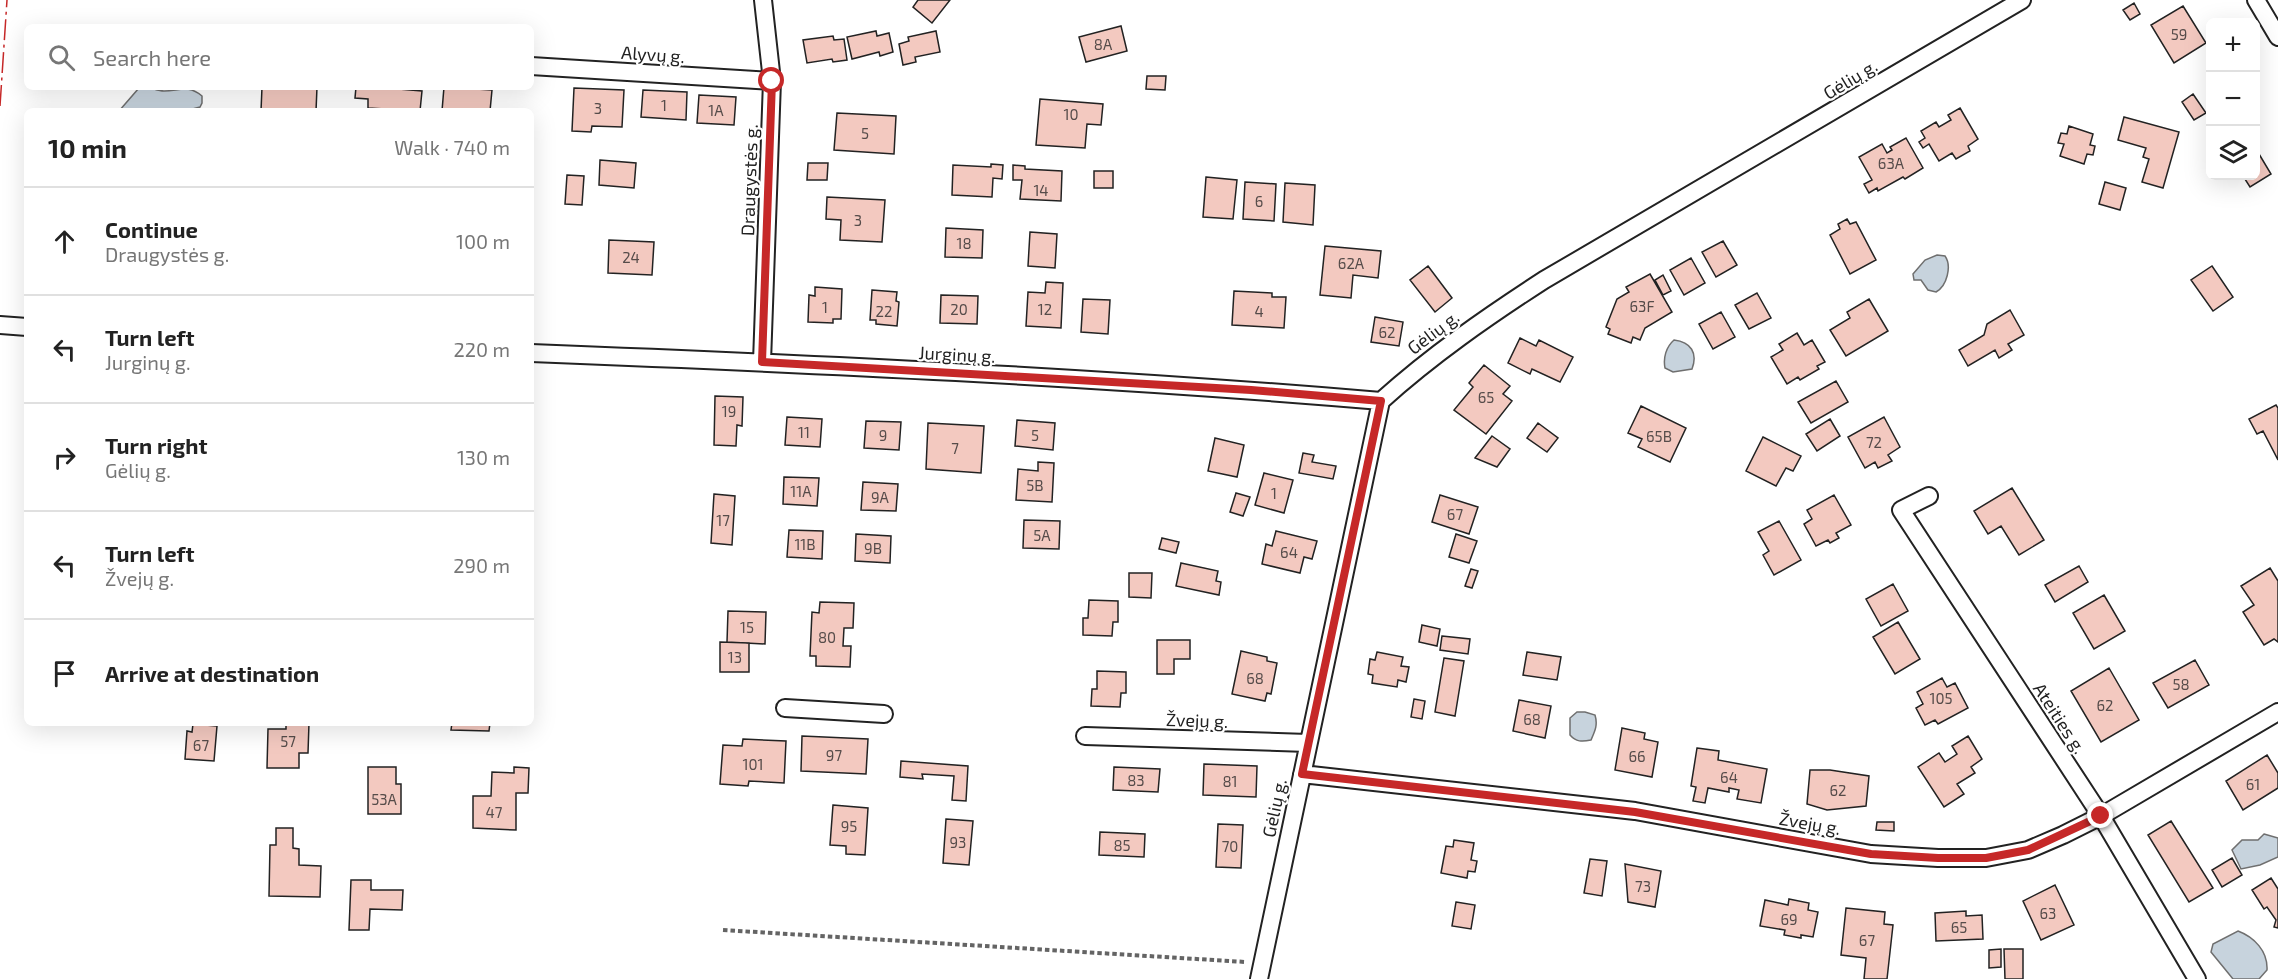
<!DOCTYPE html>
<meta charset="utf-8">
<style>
:root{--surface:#fff;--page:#f2f2f2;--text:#222;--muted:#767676;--line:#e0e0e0}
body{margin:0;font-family:"Exo 2",sans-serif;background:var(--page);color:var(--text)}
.controls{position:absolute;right:18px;top:18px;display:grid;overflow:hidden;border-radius:9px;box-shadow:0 6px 24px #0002}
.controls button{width:54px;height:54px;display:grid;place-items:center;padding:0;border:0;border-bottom:2px solid var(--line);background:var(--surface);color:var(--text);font:30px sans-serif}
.stop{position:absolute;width:18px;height:18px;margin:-14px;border:4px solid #c62828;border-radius:50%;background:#fff}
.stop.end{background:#c62828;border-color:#fff;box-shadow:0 2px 6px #0008}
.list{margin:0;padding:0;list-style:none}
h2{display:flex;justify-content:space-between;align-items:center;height:78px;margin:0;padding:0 24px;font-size:26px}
h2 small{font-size:20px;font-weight:400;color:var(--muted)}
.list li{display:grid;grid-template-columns:39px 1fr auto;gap:18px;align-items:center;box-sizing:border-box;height:108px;padding:0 24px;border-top:2px solid var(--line)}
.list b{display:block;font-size:22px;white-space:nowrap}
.list p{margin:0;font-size:20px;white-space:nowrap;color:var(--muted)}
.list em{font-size:20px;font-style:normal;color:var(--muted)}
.icon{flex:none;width:33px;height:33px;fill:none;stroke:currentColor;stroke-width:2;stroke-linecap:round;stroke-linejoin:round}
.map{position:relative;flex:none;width:2278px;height:979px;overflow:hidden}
.search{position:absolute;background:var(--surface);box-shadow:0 6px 24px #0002;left:24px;top:24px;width:510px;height:66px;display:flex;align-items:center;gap:15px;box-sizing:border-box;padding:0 21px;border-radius:9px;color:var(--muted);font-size:22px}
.panel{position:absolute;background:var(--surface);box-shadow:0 6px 24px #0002;left:24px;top:108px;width:510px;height:618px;border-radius:9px}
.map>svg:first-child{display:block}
.water{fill:#c7d3dd;stroke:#6f6f6f;stroke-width:1.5}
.building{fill:#f3c9c0;stroke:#222;stroke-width:1.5}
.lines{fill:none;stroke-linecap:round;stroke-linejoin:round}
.street-casing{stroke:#222;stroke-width:20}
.path{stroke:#646464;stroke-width:4;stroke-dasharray:4.5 3;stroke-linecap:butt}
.street{stroke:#fff;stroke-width:16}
.power{stroke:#c62828;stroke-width:1.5;stroke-dasharray:21 4.5 3 4.5;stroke-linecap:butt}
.route{stroke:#c62828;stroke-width:8}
.labels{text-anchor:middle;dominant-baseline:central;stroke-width:4.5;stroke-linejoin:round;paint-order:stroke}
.number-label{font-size:15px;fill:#564c4a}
.street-label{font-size:18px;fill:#222;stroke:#fff}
</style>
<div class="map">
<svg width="2278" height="979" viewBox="0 0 2278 979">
<rect width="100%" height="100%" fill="#fff"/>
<path class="water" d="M144 87C151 87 157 91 164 91 179 91 188 84 202 96V103L200 107 185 111H119L139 88Z
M1937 255 1945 256C1952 266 1947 286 1936 292L1928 290 1921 280H1914L1913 274 1925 260Z
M1674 340C1691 342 1698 353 1692 369L1673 372 1665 368C1663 358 1666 347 1674 340Z
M1577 712H1585L1595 715C1598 725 1595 731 1591 740 1582 742 1576 742 1570 735V718Z
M2264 834 2278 838V857L2260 865 2241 869 2232 850 2242 840H2258Z
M2238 931C2254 937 2268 951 2267 970L2259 979H2233L2211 952 2213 944Z"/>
<path class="building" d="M918 0H950L932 23 913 7Z
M2134 3 2140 14 2130 20 2123 10Z
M2183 6 2206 43 2174 63 2151 25Z
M1121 26 1127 51 1086 62 1079 37Z
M876 31 877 36 889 33 893 52 880 56 879 52 852 59 847 37Z
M936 31 940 52 915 57 916 62 903 65 899 44 909 41 908 37Z
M833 36 834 40 844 39 847 60 833 62 832 59 807 63 803 40Z
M1147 76H1166L1165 90 1146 89Z
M262 87H317L316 111H261Z
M356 87H399V89L422 91 420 111 368 108V99L355 98Z
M444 87 492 90 490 111H442Z
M574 88 624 90 622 127 592 126 591 132 572 131Z
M643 90 687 92 686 120 641 117Z
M2193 94 2206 113 2194 120 2182 102Z
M699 95 736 97 734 125 697 123Z
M1040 99 1103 104 1101 125 1087 124 1085 148 1036 145Z
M1960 108 1978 139 1968 146 1970 151 1956 159 1952 153 1939 161 1929 144 1923 148 1919 142 1925 138 1921 131 1936 122 1939 127 1951 120 1948 115Z
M837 113 896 116 894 154 834 150Z
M2124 117 2179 132 2163 188 2142 182 2149 159 2143 157 2146 148 2118 140Z
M2069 126 2093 134 2090 145 2095 146 2093 155 2087 154 2084 164 2060 156 2064 144 2058 143 2061 133 2067 134Z
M1906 138 1923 168 1905 179 1903 177 1878 191 1877 188 1869 193 1864 184 1872 180 1859 157 1882 144 1887 153 1892 150 1890 147Z
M2259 154 2271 174 2250 187 2243 176H2256V156Z
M600 160 636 163 634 188 599 185Z
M808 163H828L827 180H807Z
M991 164 1003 165 1002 179 993 178 992 197 952 195 953 165 991 167Z
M1013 165 1025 166V169L1062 171 1061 201 1020 199 1022 180H1013Z
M1094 171H1113V188H1094Z
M567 175 584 176 582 205 565 204Z
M1206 177 1237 180 1233 219 1203 217Z
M1245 182 1276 184 1274 221 1243 219Z
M2105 182 2126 188 2120 210 2099 204Z
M1285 183 1315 185 1313 225 1283 222Z
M827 197 885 200 882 242 840 240 841 220 826 219Z
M1847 219 1850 224 1856 222 1876 260 1850 274 1830 235 1840 229 1838 224Z
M946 228 983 230 982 258 945 257Z
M1030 232 1057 234 1055 268 1028 266Z
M609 240 654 242 652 275 608 273Z
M1723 241 1737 265 1716 277 1702 252Z
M1325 246 1381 251 1378 278 1353 275 1351 298 1320 295Z
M1691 258 1705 283 1684 295 1670 270Z
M1428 266 1452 298 1435 312 1410 280Z
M2212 266 2233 297 2213 311 2191 280Z
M1650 274 1672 312 1645 328 1640 340 1633 337 1631 343 1608 334 1610 329 1606 327 1617 299 1629 292 1626 287Z
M1663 275 1671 291 1663 295 1655 280Z
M1046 282 1063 283 1061 328 1026 326 1028 292 1045 293Z
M815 287 842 289 841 319H833V323L808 322 809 295 815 296Z
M872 290 897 292 896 301 899 302 897 326 876 324V320H870Z
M1234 291 1272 293V297H1286L1284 328 1232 325Z
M1757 293 1771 318 1749 329 1735 305Z
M941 295 978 296 977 324 940 323Z
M1083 299 1110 300 1108 334 1081 332Z
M1869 299 1888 331 1846 356 1830 330 1850 318 1847 312Z
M2010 310 2024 335 2008 344 2012 350 1999 358 1995 350 1968 366 1959 350 1984 335 1987 324Z
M1721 312 1735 337 1713 349 1699 324Z
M1375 317 1403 322 1399 346 1371 342Z
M1797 333 1804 345 1812 340 1825 362 1817 366 1819 369 1800 380 1798 377 1787 384 1771 357 1783 350 1779 344Z
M1520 338 1536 346 1539 340 1573 357 1560 382 1532 369 1530 374 1508 363Z
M1484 365 1510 386 1503 394 1512 401 1486 434 1454 410 1473 387 1469 383Z
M1836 381 1848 402 1811 423 1798 402Z
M715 396 743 397 742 426 737 425 736 446 714 445Z
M2276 405 2278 408V460L2263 431 2257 434 2249 419Z
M1641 406 1686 428 1670 462 1638 447 1642 439 1628 433Z
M787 417 822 419 820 447 785 445Z
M1884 417 1900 447 1888 455 1892 461 1878 468 1875 462 1865 468 1848 437Z
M1830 419 1840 436 1817 451 1806 434Z
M1017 420 1055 423 1053 450 1015 446Z
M866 421 901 422 899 450 864 448Z
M928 423 984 426 981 473 926 469Z
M1538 423 1558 438 1547 452 1527 438Z
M1492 436 1510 449 1497 467 1475 458Z
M1763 437 1801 456 1793 471 1786 468 1776 486 1746 471Z
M1215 438 1244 445 1237 477 1208 471Z
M1303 453 1314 455 1312 462 1336 466 1333 479 1299 473Z
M1038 462 1054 463 1052 502 1016 500 1018 469 1038 471Z
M1264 473 1293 480 1284 513 1255 505Z
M784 477 819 478 817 506 783 504Z
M863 482 898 484 896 511 861 510Z
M2012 488 2044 540 2019 555 2001 526 1988 534 1974 511Z
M1236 493 1250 497 1243 516 1230 512Z
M714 494 735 496 732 545 711 543Z
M1440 495 1478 507 1469 534 1432 522Z
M1834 495 1851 525 1836 533 1839 538 1830 543 1828 540 1816 546 1804 524 1812 519 1807 510Z
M1024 520 1060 521 1059 549 1023 548Z
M1779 521 1801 560 1774 575 1763 555 1769 551 1758 532Z
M789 530 823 531 822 559 787 557Z
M1276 531 1317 541 1312 559 1304 557 1300 573 1262 564 1266 544 1272 546Z
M856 534 891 536 890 563 855 561Z
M1456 534 1477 541 1469 563 1449 557Z
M1162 538 1179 542 1176 553 1159 549Z
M1181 563 1218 571 1216 581 1221 582 1219 595 1176 586Z
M2079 566 2088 582 2055 602 2045 585Z
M2270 568 2278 581V642L2274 639 2264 645 2243 612 2254 605 2241 586Z
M1471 569 1478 571 1472 588 1465 586Z
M1129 573H1152L1151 598 1129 597Z
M1893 584 1908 611 1881 626 1866 599Z
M2104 595 2125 631 2094 649 2073 613Z
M1089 600 1118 601V622H1113L1112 636 1083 635V618H1088Z
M820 602 854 603 853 628H844L843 646H851L850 667 816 666V656H810L812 612 819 613Z
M728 611 766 612 765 644 727 642Z
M1898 622 1920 659 1895 674 1873 637Z
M1422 625 1440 629 1437 646 1419 642Z
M1442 636 1470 639 1468 654 1440 650Z
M1157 640H1190V659H1174V674H1157Z
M720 642 749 643V672H720Z
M1241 651 1267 657V661L1277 663 1271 694 1267 693 1265 701 1232 694Z
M1377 652 1403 657 1401 666 1409 667 1406 682 1398 680 1397 687 1372 683 1373 675 1368 674 1370 659 1375 660Z
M1527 652 1561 657 1557 680 1523 675Z
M1444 658 1464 661 1455 716 1435 712Z
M2195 660 2209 685 2168 708 2153 683Z
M2109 668 2139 720 2101 742 2071 691Z
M1097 671 1126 672V693H1121L1120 707 1091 706 1092 689H1097Z
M1942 678 1947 687 1955 683 1968 708 1938 724 1935 720 1925 725 1916 708 1923 704 1917 692Z
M1414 699 1425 701 1422 719 1411 717Z
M1519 700 1551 706 1545 738 1513 731Z
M286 723H309L308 753H299V768H267L268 729H286Z
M452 723H490L489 731 451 730Z
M193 724 217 726 214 761 185 759 187 731 192 732Z
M1622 728 1645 733 1644 739 1658 742 1652 777 1615 770Z
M802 736 868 739 866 774 801 771Z
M1968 736 1982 759 1971 767 1975 773 1957 784 1964 794 1944 807 1918 767 1939 753 1945 762 1957 754 1952 746Z
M743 739 786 741 784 783 749 781 748 786 720 784 723 745 742 746Z
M1697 748 1719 751 1718 760 1767 769 1761 803 1737 799 1739 790 1729 788V792L1708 788 1705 803 1693 801 1696 787 1691 786Z
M2267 755 2278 773V788L2243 810 2226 781Z
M901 761 968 766 966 801 952 800 954 776 922 774 923 779 900 777Z
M1204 764 1257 766 1256 797 1203 795Z
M368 767H396V784H401V814H368Z
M514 767 529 768 528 793H516V830L473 828V796H491L492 772 514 773Z
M1114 767 1160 769 1158 792 1113 790Z
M1810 770H1830L1869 776 1866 806 1827 810 1807 804Z
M833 805 868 808 865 855 846 854V846L830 845Z
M946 819 973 821 969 865 943 863Z
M2171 821 2213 888 2189 902 2148 835Z
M1877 822H1894V831L1876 830Z
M1218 824 1243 825 1241 868 1216 867Z
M276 828H293V848L299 849V865L321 866 320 897 269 896 270 845H276Z
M1100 832 1145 834 1144 857 1099 855Z
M1454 840 1474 843 1471 860 1477 861 1475 872 1468 871 1467 878 1441 873 1446 846 1453 847Z
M2232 858 2242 875 2222 887 2212 870Z
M1590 859 1607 861 1602 896 1584 893Z
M1625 864 1661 871 1655 907 1628 902Z
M2271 878 2278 889V928L2274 927 2276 920 2267 907 2264 909 2252 890Z
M351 880H371V890H403L402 910 370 909 369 930H349Z
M2055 885 2074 925 2041 940 2023 901Z
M1789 899 1809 903 1808 910 1818 912 1813 937 1801 935V938L1784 935 1785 930 1760 926 1765 900 1788 905Z
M1456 902 1475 905 1471 929 1452 926Z
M1846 908 1885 912 1884 924 1893 925 1887 979H1864L1866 958 1841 955Z
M1966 911V916L1982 915 1983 939 1936 941 1935 913Z
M2001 949V967L1989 968V950Z
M2004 949H2023V979H2005Z"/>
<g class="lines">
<g class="street-casing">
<path id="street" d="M2256 0 2278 37
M531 66 772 81
M0 325 27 327
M531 353C814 364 1098 377 1381 401
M762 362 772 81 763 0
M1929 496 1901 510 2101 816 2197 979
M785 708 884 714
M1085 736 1308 743
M1302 774 1635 811 1871 854 1938 858H1986L2028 850 2063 835 2101 816 2278 712
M1259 979 1381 401C1432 355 1487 317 1544 280L2022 0"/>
</g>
<path class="path" d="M723 930 1246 962"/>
<use href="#street" class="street"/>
<path class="power" d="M0 106 7 0"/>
</g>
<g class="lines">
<path class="route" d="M772 81 762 362 1251 390 1381 401 1302 774 1635 812 1871 854 1938 858H1986L2028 850 2101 816"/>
</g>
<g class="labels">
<g class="number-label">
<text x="2179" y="34">59</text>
<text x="1103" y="44">8A</text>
<text x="664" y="105">1</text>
<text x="598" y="108">3</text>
<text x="716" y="110">1A</text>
<text x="1071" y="114">10</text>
<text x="865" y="133">5</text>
<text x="1891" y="163">63A</text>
<text x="1041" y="190">14</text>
<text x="1259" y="201">6</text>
<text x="858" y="220">3</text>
<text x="964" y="243">18</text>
<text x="631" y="257">24</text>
<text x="1351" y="263">62A</text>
<text x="1642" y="306">63F</text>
<text x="825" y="307">1</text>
<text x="959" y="309">20</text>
<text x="1045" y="309">12</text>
<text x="884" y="311">22</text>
<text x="1259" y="311">4</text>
<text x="1387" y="332">62</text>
<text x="1486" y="397">65</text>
<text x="729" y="411">19</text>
<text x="804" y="432">11</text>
<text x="883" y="435">9</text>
<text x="1035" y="435">5</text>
<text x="1659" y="436">65B</text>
<text x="1874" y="442">72</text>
<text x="955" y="448">7</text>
<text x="1035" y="485">5B</text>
<text x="801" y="491">11A</text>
<text x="1274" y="493">1</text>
<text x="880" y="497">9A</text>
<text x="1455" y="514">67</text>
<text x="723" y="520">17</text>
<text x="1042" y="535">5A</text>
<text x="805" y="544">11B</text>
<text x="873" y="548">9B</text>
<text x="1289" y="552">64</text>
<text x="747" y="627">15</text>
<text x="827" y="637">80</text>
<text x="735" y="657">13</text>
<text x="1255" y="678">68</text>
<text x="2181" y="684">58</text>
<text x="1941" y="698">105</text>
<text x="2105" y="705">62</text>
<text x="1532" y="719">68</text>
<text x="288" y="741">57</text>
<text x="201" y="745">67</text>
<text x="834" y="755">97</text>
<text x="1637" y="756">66</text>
<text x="753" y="764">101</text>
<text x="1729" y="777">64</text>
<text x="1136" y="780">83</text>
<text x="1230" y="781">81</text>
<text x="2253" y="784">61</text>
<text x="1838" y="790">62</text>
<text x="384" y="799">53A</text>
<text x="494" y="812">47</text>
<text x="849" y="826">95</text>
<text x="958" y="842">93</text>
<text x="1122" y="845">85</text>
<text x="1230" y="846">70</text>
<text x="1643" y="886">73</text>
<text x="2048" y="913">63</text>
<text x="1789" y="919">69</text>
<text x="1959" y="927">65</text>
<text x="1867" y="940">67</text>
</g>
<g class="street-label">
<text transform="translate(653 54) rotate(4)">Alyvų g.</text>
<text transform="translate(1850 79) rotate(-31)">Gėlių g.</text>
<text transform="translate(749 180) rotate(-88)">Draugystės g.</text>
<text transform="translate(1433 332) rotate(-37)">Gėlių g.</text>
<text transform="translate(957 354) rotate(3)">Jurginų g.</text>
<text transform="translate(2060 718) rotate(57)">Ateities g.</text>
<text transform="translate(1197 720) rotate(2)">Žvejų g.</text>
<text transform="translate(1274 808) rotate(-78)">Gėlių g.</text>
<text transform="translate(1810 823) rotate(10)">Žvejų g.</text>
</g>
</g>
</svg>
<div class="controls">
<button>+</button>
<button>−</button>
<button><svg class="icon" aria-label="layers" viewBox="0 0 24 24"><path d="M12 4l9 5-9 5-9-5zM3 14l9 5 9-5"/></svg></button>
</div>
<div class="stop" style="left:772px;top:81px"></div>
<div class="stop end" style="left:2101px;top:816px"></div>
<div class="search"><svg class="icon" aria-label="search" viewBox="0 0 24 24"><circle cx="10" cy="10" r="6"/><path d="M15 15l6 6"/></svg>Search here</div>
<section class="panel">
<h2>10 min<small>Walk · 740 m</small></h2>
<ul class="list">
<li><svg class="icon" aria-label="ahead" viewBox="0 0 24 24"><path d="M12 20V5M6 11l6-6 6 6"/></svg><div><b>Continue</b><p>Draugystės g.</p></div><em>100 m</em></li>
<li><svg class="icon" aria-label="left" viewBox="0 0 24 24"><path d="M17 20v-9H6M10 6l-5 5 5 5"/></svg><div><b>Turn left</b><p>Jurginų g.</p></div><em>220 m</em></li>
<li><svg class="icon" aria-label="right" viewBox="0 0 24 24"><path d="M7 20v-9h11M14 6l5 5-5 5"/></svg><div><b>Turn right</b><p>Gėlių g.</p></div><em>130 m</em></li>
<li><svg class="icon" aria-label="left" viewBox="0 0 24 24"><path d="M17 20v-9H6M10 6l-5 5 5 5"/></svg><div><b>Turn left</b><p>Žvejų g.</p></div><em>290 m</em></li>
<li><svg class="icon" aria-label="arrive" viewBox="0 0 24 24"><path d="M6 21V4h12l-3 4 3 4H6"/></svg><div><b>Arrive at destination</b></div></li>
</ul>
</section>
</div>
